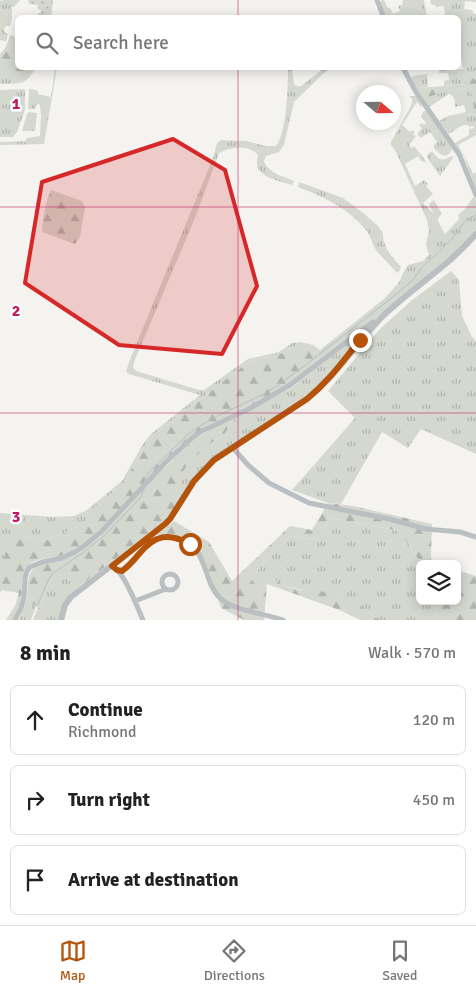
<!DOCTYPE html>
<meta charset="utf-8">
<style>
:root{--surface:#fff;--page:#f6f6f6;--text:#222;--muted:#767676;--line:#e0e0e0;--accent:#b45309}
body{margin:0;font-family:Signika,sans-serif;background:var(--page);color:var(--text)}
.controls{position:absolute;right:15px;bottom:15px;display:grid;overflow:hidden;border-radius:8px;box-shadow:0 2px 12px #0003}
.controls button{width:45px;height:45px;display:grid;place-items:center;padding:0;border:0;border-bottom:1px solid var(--line);background:var(--surface);color:var(--text);font:25px sans-serif}
.compass{position:absolute;left:356px;top:85px;width:45px;height:45px;border-radius:50%;background:var(--surface);box-shadow:0 2px 12px #0003;rotate:110deg}
.stop{position:absolute;width:15px;height:15px;margin:-11px;border:4px solid #b45309;border-radius:50%;background:#fff}
.stop.end{background:#b45309;border-color:#fff;box-shadow:0 1px 5px #0008}
.list{margin:0;padding:0;list-style:none}
h2{display:flex;justify-content:space-between;align-items:center;height:65px;margin:0;padding:0 20px;font-size:21px}
h2 small{font-size:16px;font-weight:400;color:var(--muted)}
.list li{display:grid;grid-template-columns:32px 1fr auto;gap:15px;align-items:center;box-sizing:border-box;height:70px;margin:0 10px 10px;padding:0 10px;border:1px solid var(--line);border-radius:8px}
.list b{display:block;font-size:19px;white-space:nowrap}
.list p{margin:0;font-size:16px;white-space:nowrap;color:var(--muted)}
.list em{font-size:16px;font-style:normal;color:var(--muted)}
.icon{flex:none;width:28px;height:28px;fill:none;stroke:currentColor;stroke-width:2;stroke-linecap:round;stroke-linejoin:round}
.map{position:relative;flex:none;width:476px;height:620px;overflow:hidden}
.search{position:absolute;background:var(--surface);box-shadow:0 2px 12px #0003;left:15px;right:15px;top:15px;height:55px;display:flex;align-items:center;gap:12px;box-sizing:border-box;padding:0 18px;border-radius:8px;color:var(--muted);font-size:19px}
.sheet{height:305px;background:var(--surface)}
nav{display:flex;justify-content:space-around;align-items:center;box-sizing:border-box;height:70px;border-top:1px solid var(--line);background:var(--surface);font-size:14px;color:var(--muted)}
nav a{display:grid;justify-items:center;gap:2px}
nav .on{color:var(--accent)}
.map>svg:first-child{display:block}
.grass{fill:url(#grass-tufts)}
.forest{fill:url(#forest-firs)}
.garden{fill:url(#garden-dots)}
.lines{fill:none;stroke-linecap:round;stroke-linejoin:round}
.stream{stroke:#b1c1c3;stroke-width:1}
.minor{stroke:#bac0c2;stroke-width:5}
.tertiary{stroke:#bac0c2;stroke-width:6}
.route{stroke:#b45309;stroke-width:6}
.marked{fill:#d62828;fill-opacity:0.2;stroke:#d62828;stroke-width:4;stroke-linejoin:round}
.grid{fill:none;stroke:#c2185b;stroke-width:1;stroke-opacity:0.55}
.grid-label{font-size:16px;text-anchor:middle;font-weight:bold;fill:#c2185b;stroke:#fff;stroke-width:5;stroke-linejoin:round;paint-order:stroke}
</style>
<div class="map">
<svg width="476" height="620" viewBox="0 0 476 620">
<defs>
<pattern id="grass-tufts" width="24" height="20" patternUnits="userSpaceOnUse" patternTransform="scale(1.25)"><rect width="24" height="20" fill="#d4d8cf"/><path d="M3 7l-1-3M5 7V3M7 7l1-3M15 17l-1-3M17 17v-4M19 17l1-3" fill="none" stroke="#b0b4ad"/></pattern>
<pattern id="forest-firs" width="22" height="20" patternUnits="userSpaceOnUse" patternTransform="scale(1.25)"><rect width="22" height="20" fill="#d4d8cf"/><path d="M5 1l3.5 6h-7zM16 11l3.5 6h-7z" fill="#b0b4ad"/></pattern>
<pattern id="garden-dots" width="8" height="8" patternUnits="userSpaceOnUse" patternTransform="scale(1.25)"><rect width="8" height="8" fill="#d4d8cf"/><path d="M2 2h.1M6 6h.1" fill="none" stroke="#b0b4ad" stroke-width="1.8" stroke-linecap="round"/></pattern>
</defs>
<rect width="100%" height="100%" fill="#f4f3f0"/>
<path class="grass" d="M4 0H20L15 6 12 7V18L10 26H5L4 32 8 34 6 41 0 40V1Z
M382 0H384L388 8H390L393 14 400 11 398 6 402 5 403 0H424L427 17H386L380 2Z
M431 0H476V2L465 1 464 9 472 10 474 14H476V80L466 74 470 84 474 109 468 115 476 114V135L458 145 468 163 473 174 476 172V189L464 157 455 143 469 135V129L474 128V126L469 127 468 125C459 124 456 130 449 134L439 121 448 116 466 112 464 105 455 107C455 101 455 96 449 94L429 107 411 79 413 76 427 74 428 87 419 88 434 94 445 91 468 88V84L444 86V81L449 80 448 73H439V68H445V70L463 69 460 54H459L458 18 437 17V16L445 15 444 6 436 7 435 5H432L430 2Z
M55 68H57L44 144 0 145V142L25 141 27 138 40 136 41 116 40 105 37 103 35 109H28L29 89 36 90 38 92V94L51 97Z
M288 68H292L294 83 296 86H301L324 68H333L324 73 294 102 284 145 279 152 266 156 264 162C270 174 283 176 294 181L292 185C282 182 266 179 259 170 256 166 257 160 258 155 248 144 231 147 219 153L195 218 134 362 133 367 136 371 199 390H204L248 359 279 352 292 343 301 342 313 345 320 350 385 298 400 281 403 273 408 265 423 261 429 255 426 244 429 231 427 220 395 150 391 145V142L412 104V99L409 96H416L421 103 422 108 417 102 402 125 410 132 412 130 415 132 413 134 416 136 409 145 412 148 414 146 426 161 424 163 423 161H421L418 156 405 164 415 186 424 180 428 184 426 186 433 194 423 203 434 214 429 204 434 200 442 214 437 219 445 234 459 219 458 215 465 209 474 196 476 200V232C429 281 373 320 320 362L317 352 297 346 280 354 250 361 152 436 145 445 124 483 89 512 91 518 65 533 44 541 26 536 2 590 0 593V513L53 517 74 516 87 510 122 481 143 444 151 434 200 395 129 374 126 372 129 362 213 158 217 143 221 140 246 141 266 146H276C287 133 288 85 288 68Z
M0 71H34C23 87 18 83 0 84Z
M25 89V110L17 132 13 137H0V90Z
M426 110 453 147C448 160 441 156 434 148V145L437 142 430 132 421 138 417 134 422 128 419 125 422 123 424 125 426 123 421 117 423 112Z
M29 112 37 113 35 131H22L27 114Z
M432 151C439 160 441 162 452 156L453 158 440 176 428 159 427 155Z
M299 182 343 198 362 212 377 225 383 233C382 246 392 257 401 267L400 270 397 273C391 265 382 258 376 250 372 244 371 236 366 230 348 208 324 197 298 187Z
M451 271 459 280 462 316 472 337 476 341V454L421 429 408 448 382 432 341 504 328 503 292 490 355 418 328 391 380 329 411 301Z
M369 327 335 370 306 398 213 458 183 495 172 489 188 463 211 443 224 435 234 419 291 388Z
M330 518 396 530 410 546 421 564 420 601H438L436 620H379L358 604 337 594 308 591 281 585 274 579 259 588 250 578 290 536 318 540Z
M60 574 68 579 76 589 58 620H33L38 607 40 608C44 595 46 579 60 574Z
M27 599 29 602 36 606 31 620H19Z"/>
<path class="forest" d="M10 35 17 37 18 68H38L34 71H0V54L6 47Z
M465 73 476 80V114L468 115 467 111 474 109 470 84H468V88C453 90 439 91 426 99L419 88 468 84Z
M51 190 82 201 85 207 80 237 75 244 42 232C43 217 45 204 51 190Z
M297 346 317 352 320 362C297 378 274 394 249 407 234 415 216 420 201 430 155 462 126 510 83 544 77 549 68 554 60 556 50 558 35 558 28 566 20 574 23 589 21 599 20 607 16 614 12 620H6L15 606 19 593 1 590 5 553 16 539 26 536 44 541 65 533 91 518 88 512 124 483 145 445 152 436 250 361 280 354Z
M234 419 224 435 211 443 188 463 173 489 183 495 168 518 76 589 68 579 60 574C46 579 44 595 40 608L29 602 27 599C28 590 26 576 33 569 41 561 54 563 63 560 78 555 91 544 103 534L153 479 193 440 215 427Z
M328 503 353 506 432 524 431 557 433 564H421L410 546 396 530 330 518 318 540 290 536 250 578 259 588 274 579C291 594 316 589 336 594 353 598 366 610 379 620H360L342 611 267 584 264 620H244L221 608 215 590 200 553 175 535H156L174 521 209 542 232 581 290 526 312 530Z
M457 570 476 576V620H436L438 601H457Z"/>
<path class="garden" d="M28 0H53L51 17H35L36 16H38V13H40L41 10 38 9V5L29 4Z"/>
<g class="lines">
<path class="stream" d="M144 481 149 472 188 434 211 419 262 395 277 386 308 363 394 296 412 281 422 267 438 253 452 239 465 221 476 215
M37 606 48 581 52 574 81 554 105 535 141 497 144 489"/>
<path class="minor" d="M377 0 384 18
M403 68 416 92 459 154 476 195
M233 448 248 465 269 483 309 503 389 519 426 529 460 532 476 537
M117 570 122 571C134 563 140 549 152 541 161 536 169 536 178 539 210 548 201 581 221 599 237 612 264 613 283 620
M118 571C129 583 136 605 143 620
M162 582a8 8 0 1 1 16 0a8 8 0 1 1-16 0Z
M135 601 166 589
M15 620 21 608 24 598 25 578 27 571 30 567 42 562 62 558 75 552 84 546 101 532 164 464 192 438 202 431 249 409 290 385 369 325 373 322H377"/>
<path class="tertiary" d="M61 620 65 605 71 597 165 524 170 519 194 481 214 459 307 399C337 375 357 342 384 315 404 296 428 279 449 261 458 253 467 244 476 234"/>
</g>
<g class="lines">
<path class="route" d="M190 544C168 532 155 535 139 554 134 560 129 566 122 571L117 570 112 566 165 524 170 519 194 481 214 460 307 399C329 381 342 362 360 340"/>
</g>
<path class="marked" d="M173 139 225 170 257 286 222 354 119 345 25 283 42 182Z"/>
<path class="grid" d="M238 0V18M238 68V620M0 207H476M0 413H476"/>
<g class="grid-label">
<text x="16" y="109">1</text>
<text x="16" y="316">2</text>
<text x="16" y="522">3</text>
</g>
</svg>
<div class="controls">
<button><svg class="icon" aria-label="layers" viewBox="0 0 24 24"><path d="M12 4l9 5-9 5-9-5zM3 14l9 5 9-5"/></svg></button>
</div>
<svg class="compass" viewBox="-18 -18 36 36"><path d="M0-13l5 13h-10z" fill="#e53935"/><path d="M0 13l5-13h-10z" fill="#767676"/></svg>
<div class="stop" style="left:190px;top:544px"></div>
<div class="stop end" style="left:360px;top:340px"></div>
<div class="search"><svg class="icon" aria-label="search" viewBox="0 0 24 24"><circle cx="10" cy="10" r="6"/><path d="M15 15l6 6"/></svg>Search here</div>
</div>
<section class="sheet">
<h2>8 min<small>Walk · 570 m</small></h2>
<ul class="list">
<li><svg class="icon" aria-label="ahead" viewBox="0 0 24 24"><path d="M12 20V5M6 11l6-6 6 6"/></svg><div><b>Continue</b><p>Richmond</p></div><em>120 m</em></li>
<li><svg class="icon" aria-label="right" viewBox="0 0 24 24"><path d="M7 20v-9h11M14 6l5 5-5 5"/></svg><div><b>Turn right</b></div><em>450 m</em></li>
<li><svg class="icon" aria-label="arrive" viewBox="0 0 24 24"><path d="M6 21V4h12l-3 4 3 4H6"/></svg><div><b>Arrive at destination</b></div></li>
</ul>
</section>
<nav>
<a class="on"><svg class="icon" aria-label="map" viewBox="0 0 24 24"><path d="M3 6l6-2 6 2 6-2v14l-6 2-6-2-6 2zM9 4v14M15 6v14"/></svg>Map</a>
<a><svg class="icon" aria-label="directions" viewBox="0 0 24 24"><path d="M12 3l9 9-9 9-9-9zM9 14v-3h6M13 9l2 2-2 2"/></svg>Directions</a>
<a><svg class="icon" aria-label="saved" viewBox="0 0 24 24"><path d="M7 4h10v16l-5-4-5 4z"/></svg>Saved</a>
</nav>
